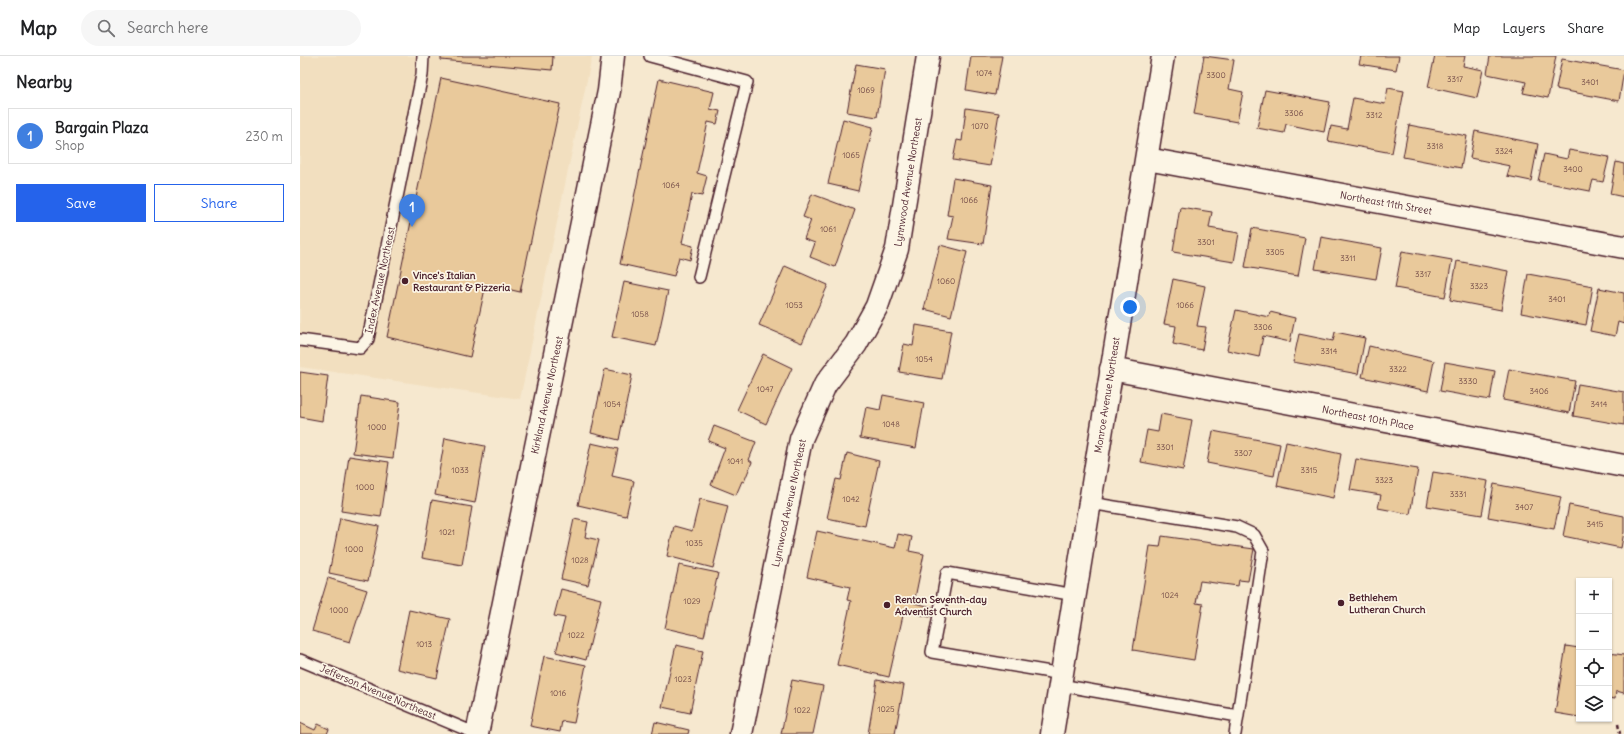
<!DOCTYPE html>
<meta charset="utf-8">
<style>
:root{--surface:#fff;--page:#f6f6f6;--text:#202124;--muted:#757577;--line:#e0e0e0;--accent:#2563eb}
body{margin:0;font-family:Delius,sans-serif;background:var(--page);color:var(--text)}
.controls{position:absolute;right:12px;bottom:12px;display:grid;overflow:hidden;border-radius:0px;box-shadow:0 1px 3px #0004}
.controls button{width:36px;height:36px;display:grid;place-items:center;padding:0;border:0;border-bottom:1px solid var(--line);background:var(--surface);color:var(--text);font:20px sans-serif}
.you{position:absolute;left:830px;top:251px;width:14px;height:14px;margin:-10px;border:3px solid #fff;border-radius:50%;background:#1a73e8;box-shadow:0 0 0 6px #1a73e833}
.badge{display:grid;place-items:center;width:26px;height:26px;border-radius:50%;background:var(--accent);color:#fff;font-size:13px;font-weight:700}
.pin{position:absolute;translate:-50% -33px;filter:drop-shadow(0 1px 2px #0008)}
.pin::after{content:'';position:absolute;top:21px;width:14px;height:12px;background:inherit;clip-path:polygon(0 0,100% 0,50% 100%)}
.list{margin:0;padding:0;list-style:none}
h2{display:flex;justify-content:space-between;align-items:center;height:52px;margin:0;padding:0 16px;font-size:17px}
h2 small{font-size:13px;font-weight:400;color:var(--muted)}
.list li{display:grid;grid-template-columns:26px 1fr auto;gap:12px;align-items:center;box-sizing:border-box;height:56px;margin:0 8px 8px;padding:0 8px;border:1px solid var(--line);border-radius:0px}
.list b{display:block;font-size:15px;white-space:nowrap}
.list p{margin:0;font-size:13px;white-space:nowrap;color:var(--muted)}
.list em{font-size:13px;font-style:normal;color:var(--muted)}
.actions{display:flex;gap:8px;padding:12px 16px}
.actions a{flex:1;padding:9px 0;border:1px solid var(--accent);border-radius:0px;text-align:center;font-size:14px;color:var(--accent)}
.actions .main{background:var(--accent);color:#fff}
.icon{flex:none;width:22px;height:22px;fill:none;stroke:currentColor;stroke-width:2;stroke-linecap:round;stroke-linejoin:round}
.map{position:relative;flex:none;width:1324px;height:678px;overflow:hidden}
header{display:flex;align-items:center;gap:24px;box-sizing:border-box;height:56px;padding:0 20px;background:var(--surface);border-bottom:1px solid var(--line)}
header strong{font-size:19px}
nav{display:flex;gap:22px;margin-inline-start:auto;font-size:14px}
.search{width:280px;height:36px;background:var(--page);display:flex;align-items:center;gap:10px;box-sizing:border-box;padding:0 14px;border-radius:22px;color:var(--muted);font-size:15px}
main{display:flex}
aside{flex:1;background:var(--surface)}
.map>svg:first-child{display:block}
.built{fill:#f2dfbf}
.building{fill:#e9c99b;stroke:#4a1f2b}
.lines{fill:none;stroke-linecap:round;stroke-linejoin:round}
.lane-casing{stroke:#4a1f2b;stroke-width:14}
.street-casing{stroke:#4a1f2b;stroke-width:25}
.secondary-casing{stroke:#4a1f2b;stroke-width:25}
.path{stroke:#4a1f2b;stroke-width:2.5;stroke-dasharray:4 3;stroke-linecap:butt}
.lane{stroke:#fcf5e5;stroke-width:11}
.street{stroke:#fcf5e5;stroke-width:22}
.secondary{stroke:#fcf5e5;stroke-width:22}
.poi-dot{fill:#4a1f2b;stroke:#fcf5e5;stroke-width:1.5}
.labels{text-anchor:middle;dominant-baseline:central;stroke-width:3.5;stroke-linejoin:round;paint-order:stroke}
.number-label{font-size:8px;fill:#724a47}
.street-label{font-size:10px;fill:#4a1f2b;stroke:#fcf5e5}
.poi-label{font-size:10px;font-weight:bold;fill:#4a1f2b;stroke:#fcf5e5;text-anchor:start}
</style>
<header>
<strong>Map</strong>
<div class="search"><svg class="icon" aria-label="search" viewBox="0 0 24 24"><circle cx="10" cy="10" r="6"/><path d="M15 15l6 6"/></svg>Search here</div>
<nav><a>Map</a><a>Layers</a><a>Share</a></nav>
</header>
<main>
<aside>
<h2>Nearby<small></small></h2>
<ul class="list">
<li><span class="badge" style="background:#3f7fe0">1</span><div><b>Bargain Plaza</b><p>Shop</p></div><em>230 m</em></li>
</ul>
<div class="actions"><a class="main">Save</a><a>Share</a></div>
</aside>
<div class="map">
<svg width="1324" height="678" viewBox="0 0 1324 678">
<rect width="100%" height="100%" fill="#f6e8cf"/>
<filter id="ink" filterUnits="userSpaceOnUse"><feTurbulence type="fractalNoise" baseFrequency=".025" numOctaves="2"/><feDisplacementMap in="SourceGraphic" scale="8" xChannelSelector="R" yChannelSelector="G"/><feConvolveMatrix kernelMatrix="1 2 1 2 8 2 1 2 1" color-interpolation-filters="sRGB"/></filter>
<g filter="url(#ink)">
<path class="built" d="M0 0H292L220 343 0 311Z"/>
<path class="building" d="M141 0H253L252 14 141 4Z
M671 0H702L695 39 666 34Z
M904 0 934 4 929 33 943 36 937 66 894 58Z
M1061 0H1099L1096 14 1059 8Z
M1135 0H1165L1163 10 1183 14 1177 42 1128 31Z
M1190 0H1256L1248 42 1223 37 1226 26 1187 18Z
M1262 3 1324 14 1319 45 1256 33Z
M556 8 585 13 577 61 547 56Z
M141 22 260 48 220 236 186 228 170 301 87 281Z
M359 23 414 36 410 53 420 55 417 68 408 66 397 117 407 120 402 140 392 138 382 187 393 190 390 204 379 201 374 220 320 208Z
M1088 32 1104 35 1092 97 1028 85 1031 70 1047 73 1053 42 1085 48Z
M965 34 1030 46 1024 76 986 68 984 77 957 72Z
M666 52 699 57 690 110 653 104 657 84 662 85Z
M543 63 573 71 558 135 528 128Z
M1109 69 1167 80 1161 112 1103 101Z
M1175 75 1238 88 1231 125 1207 120 1210 110 1170 102Z
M1269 94 1309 101 1303 126 1293 124 1290 135 1238 125 1244 98 1267 103Z
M1316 106 1324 108V141L1310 138Z
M653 122 692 129 683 188 648 183 653 160 647 159Z
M512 138 555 154 535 211 510 201 515 187 504 183 511 164 503 161Z
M880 151 912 156 909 172 939 177 934 206 873 196Z
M952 172 1005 182 998 220 945 211Z
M1021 181 1082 192 1076 223 1015 213Z
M640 189 667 196 651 260 624 253Z
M1102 195 1152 204 1145 241 1095 232Z
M1157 205 1208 215 1201 254 1150 244Z
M485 210 528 229 502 287 459 269Z
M1228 218 1293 230 1286 269 1221 257Z
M873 223 905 230 897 270 906 271 902 294 873 288 876 270 864 268Z
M324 226 368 235 356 290 312 281Z
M1299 232 1324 237V268L1318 266 1315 280 1290 275Z
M936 254 969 261 970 256 995 262 990 286 963 280 959 301 927 294Z
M616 269 651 275 642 323 599 316 604 288 613 290Z
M1035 276 1065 282 1058 318 993 306 999 278 1033 285Z
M1069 290 1134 305 1128 335 1062 321Z
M463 298 492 312 466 368 437 354Z
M1145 306 1195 315 1190 344 1140 335Z
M305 313 332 319 319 384 291 377Z
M1209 313 1275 325 1269 357 1203 344Z
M0 316 28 320 22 365 0 361Z
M1278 328 1324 336V369L1273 360Z
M583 339 624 347 616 392 560 382 566 351 580 354Z
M61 340 100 346 93 402 53 397Z
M861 358 892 364 883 414 841 406 847 374 858 376Z
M414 370 456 386 449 404 452 406 444 426 442 425 436 439 411 429 425 392 408 385Z
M913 375 980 388 974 420 907 407Z
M145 382 185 390 175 447 135 439Z
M986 386 1041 398 1033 442 977 430Z
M291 387 318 393 312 420 334 425 326 460 278 449Z
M547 397 579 405 565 470 527 462 536 423 541 424Z
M49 400 89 406 81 461 41 455Z
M1056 403 1118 413 1110 458 1078 452 1081 439 1050 434Z
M1133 416 1188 425 1182 459 1127 450Z
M1194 428 1261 441 1254 473 1188 461Z
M400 443 428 450 413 512 367 500 374 470 392 475Z
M132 444 172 451 162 509 122 502Z
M1269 449 1324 460V476L1321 492 1263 480Z
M40 462 79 470 68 525 29 517Z
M274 463 288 466 285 481 299 484 288 529 261 523Z
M517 475 595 492 598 478 612 481 609 495 624 498 614 547 632 551 630 561 604 555 589 621 537 609 551 545 547 544 550 531 507 521Z
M862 480 954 493 948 525 939 524 938 530 900 525 896 547 903 548 894 604 833 594 850 490 860 491Z
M379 509 418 517 404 581 365 572Z
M28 522 67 534 50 586 12 575Z
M261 533 301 543 286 604 256 596 265 562 254 560Z
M109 554 150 563 137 622 97 613Z
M376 589 403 595 390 657 362 651Z
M1266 590 1279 592V661L1255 657Z
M1309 597 1324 599V637L1316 635 1315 643 1309 642Z
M244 600 286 609 274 667 262 665 260 676 230 670Z
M492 624 523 630 513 678H481Z
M577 624 604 629 595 678H568Z
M355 666 389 674 388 678H352Z
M0 667 15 674 18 668 29 673 27 678H0Z"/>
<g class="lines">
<g class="lane-casing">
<path id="lane" d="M350 0 447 26 399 221
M0 284 60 292 68 283 122 19 123 0
M790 447 937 471 954 479 963 495 935 678
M0 604 177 678
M762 618 632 596 647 517 775 539
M760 629 938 660"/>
</g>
<g class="street-casing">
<path id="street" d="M847 103 1324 191
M811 313 1324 410
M177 678 309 35 313 0
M441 678 501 383 525 329 556 288 577 250 597 193 628 0"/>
</g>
<g class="secondary-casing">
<path id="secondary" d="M752 678 863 0"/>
</g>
<path class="path" d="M1318 668 1320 678"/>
<use href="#lane" class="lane"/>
<use href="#street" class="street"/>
<use href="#secondary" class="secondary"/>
</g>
</g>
<g class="poi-dot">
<circle cx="105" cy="225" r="4"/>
<circle cx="1041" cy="547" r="4"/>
<circle cx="587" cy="549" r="4"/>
</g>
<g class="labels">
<g class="number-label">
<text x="684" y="17">1074</text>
<text x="916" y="19">3300</text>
<text x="1155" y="23">3317</text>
<text x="1290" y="26">3401</text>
<text x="566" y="34">1069</text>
<text x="994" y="57">3306</text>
<text x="1074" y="59">3312</text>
<text x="680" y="70">1070</text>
<text x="1135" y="90">3318</text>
<text x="1204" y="95">3324</text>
<text x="551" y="99">1065</text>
<text x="1273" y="113">3400</text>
<text x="371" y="129">1064</text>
<text x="669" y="144">1066</text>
<text x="528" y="173">1061</text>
<text x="906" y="186">3301</text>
<text x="975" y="196">3305</text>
<text x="1048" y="202">3311</text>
<text x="1123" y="218">3317</text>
<text x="646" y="225">1060</text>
<text x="1179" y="230">3323</text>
<text x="1257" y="243">3401</text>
<text x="494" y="249">1053</text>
<text x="885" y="249">1066</text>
<text x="340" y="258">1058</text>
<text x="963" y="271">3306</text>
<text x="1029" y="295">3314</text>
<text x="624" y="303">1054</text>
<text x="1098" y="313">3322</text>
<text x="1168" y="325">3330</text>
<text x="465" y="333">1047</text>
<text x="1239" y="335">3406</text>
<text x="312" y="348">1054</text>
<text x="1299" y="348">3414</text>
<text x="591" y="368">1048</text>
<text x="77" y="371">1000</text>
<text x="865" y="391">3301</text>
<text x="943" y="397">3307</text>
<text x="435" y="405">1041</text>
<text x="160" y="414">1033</text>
<text x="1009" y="414">3315</text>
<text x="1084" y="424">3323</text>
<text x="65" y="431">1000</text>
<text x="1158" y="438">3331</text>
<text x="551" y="443">1042</text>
<text x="1224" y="451">3407</text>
<text x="1295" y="468">3415</text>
<text x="147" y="476">1021</text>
<text x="394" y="487">1035</text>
<text x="54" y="493">1000</text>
<text x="280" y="504">1028</text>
<text x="870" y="539">1024</text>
<text x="392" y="545">1029</text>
<text x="39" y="554">1000</text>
<text x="276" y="579">1022</text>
<text x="124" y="588">1013</text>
<text x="383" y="623">1023</text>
<text x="258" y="637">1016</text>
<text x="586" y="653">1025</text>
<text x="502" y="654">1022</text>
</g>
<g class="street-label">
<text transform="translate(608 126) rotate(-81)">Lynnwood Avenue Northeast</text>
<text transform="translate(1086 147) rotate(10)">Northeast 11th Street</text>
<text transform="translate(80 224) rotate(-78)">Index Avenue Northeast</text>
<text transform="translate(247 339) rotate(-78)">Kirkland Avenue Northeast</text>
<text transform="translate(807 339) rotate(-81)">Monroe Avenue Northeast</text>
<text transform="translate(1068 362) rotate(11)">Northeast 10th Place</text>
<text transform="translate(489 447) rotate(-78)">Lynnwood Avenue Northeast</text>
<text transform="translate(78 636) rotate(23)">Jefferson Avenue Northeast</text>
</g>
<g class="poi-label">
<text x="113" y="219">Vince's Italian<tspan x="113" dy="12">Restaurant &amp; Pizzeria</tspan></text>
<text x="1049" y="541">Bethlehem<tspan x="1049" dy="12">Lutheran Church</tspan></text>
<text x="595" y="543">Renton Seventh-day<tspan x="595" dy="12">Adventist Church</tspan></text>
</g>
</g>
</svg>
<div class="controls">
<button>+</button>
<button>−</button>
<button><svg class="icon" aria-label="locate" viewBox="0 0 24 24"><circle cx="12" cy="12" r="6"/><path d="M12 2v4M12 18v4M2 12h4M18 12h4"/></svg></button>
<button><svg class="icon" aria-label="layers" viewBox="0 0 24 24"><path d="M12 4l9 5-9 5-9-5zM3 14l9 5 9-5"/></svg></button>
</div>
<div class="you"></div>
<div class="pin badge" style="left:112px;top:171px;background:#3f7fe0">1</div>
</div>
</main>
